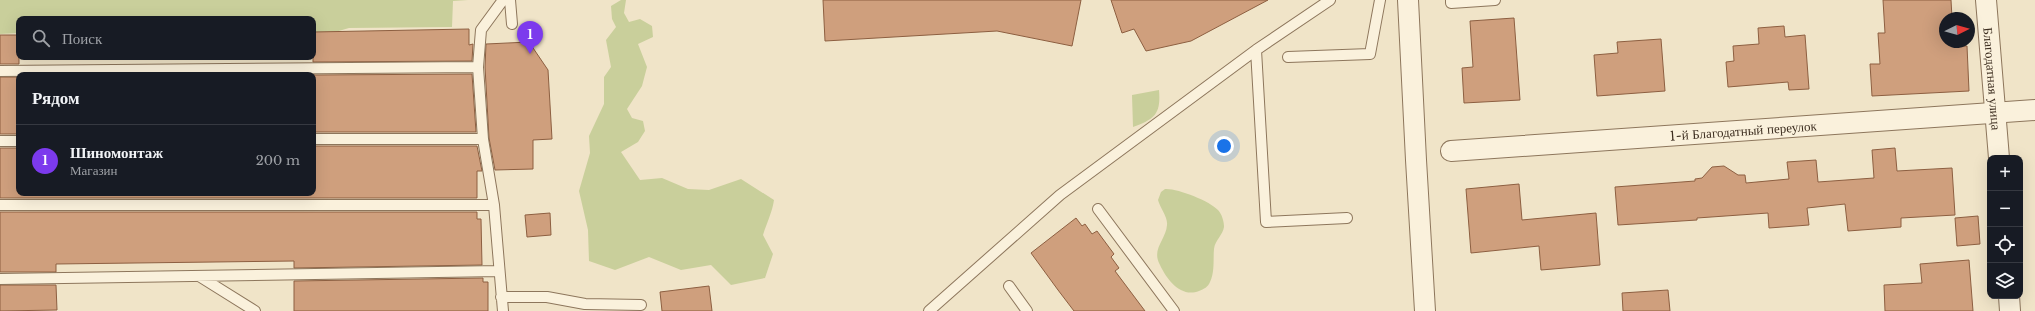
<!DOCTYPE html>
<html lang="ru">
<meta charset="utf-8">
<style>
:root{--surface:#171b24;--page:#242831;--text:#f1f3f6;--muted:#9ea1a6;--line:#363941;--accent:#7c3aed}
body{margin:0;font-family:"Libre Baskerville",serif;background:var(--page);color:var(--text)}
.controls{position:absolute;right:12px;bottom:12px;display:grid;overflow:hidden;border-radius:8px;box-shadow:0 4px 16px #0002}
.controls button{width:36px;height:36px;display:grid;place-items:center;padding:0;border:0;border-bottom:1px solid var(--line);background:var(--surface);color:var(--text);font:20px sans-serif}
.compass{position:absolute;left:1939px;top:12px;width:36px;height:36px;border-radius:50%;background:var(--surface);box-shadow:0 4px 16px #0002;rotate:85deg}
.you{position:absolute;left:1224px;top:146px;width:14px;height:14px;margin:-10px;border:3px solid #fff;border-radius:50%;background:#1a73e8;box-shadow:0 0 0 6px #1a73e833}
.badge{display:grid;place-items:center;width:26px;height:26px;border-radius:50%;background:var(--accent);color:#fff;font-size:13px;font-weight:700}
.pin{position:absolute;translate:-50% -33px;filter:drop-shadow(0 1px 2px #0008)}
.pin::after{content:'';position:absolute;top:21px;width:14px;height:12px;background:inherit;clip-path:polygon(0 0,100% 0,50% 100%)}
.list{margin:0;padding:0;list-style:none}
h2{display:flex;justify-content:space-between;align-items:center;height:52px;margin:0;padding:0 16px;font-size:17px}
h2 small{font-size:13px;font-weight:400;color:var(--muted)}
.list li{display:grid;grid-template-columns:26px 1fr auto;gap:12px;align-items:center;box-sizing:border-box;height:72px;padding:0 16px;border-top:1px solid var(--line)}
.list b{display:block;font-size:15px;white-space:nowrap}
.list p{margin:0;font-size:13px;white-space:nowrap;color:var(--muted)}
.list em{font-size:13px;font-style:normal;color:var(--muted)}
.icon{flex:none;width:22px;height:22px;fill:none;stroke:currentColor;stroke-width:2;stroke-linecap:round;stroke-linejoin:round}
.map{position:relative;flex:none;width:2035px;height:311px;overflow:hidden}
.search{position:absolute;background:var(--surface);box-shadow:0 4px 16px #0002;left:16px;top:16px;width:300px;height:44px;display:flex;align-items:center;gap:10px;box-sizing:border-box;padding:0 14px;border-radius:8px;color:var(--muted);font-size:15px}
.panel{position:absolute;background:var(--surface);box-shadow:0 4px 16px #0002;left:16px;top:72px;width:300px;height:124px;border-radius:8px}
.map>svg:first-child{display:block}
.green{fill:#c9cf9b}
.building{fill:#cf9f7d;stroke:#8d5f41}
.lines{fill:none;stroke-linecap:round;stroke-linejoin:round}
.service-casing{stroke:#8d765c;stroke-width:12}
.minor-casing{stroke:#8d765c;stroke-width:22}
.service{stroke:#faf1dc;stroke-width:10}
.minor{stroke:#faf1dc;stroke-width:20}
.labels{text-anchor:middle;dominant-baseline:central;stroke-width:4;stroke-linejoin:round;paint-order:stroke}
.street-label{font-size:13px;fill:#3d2e20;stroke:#f7eed8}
</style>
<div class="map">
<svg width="2035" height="311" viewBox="0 0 2035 311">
<rect width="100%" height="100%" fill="#f0e4c8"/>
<path class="green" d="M0 0H468L453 1 452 27 349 28 325 35 313 36V19H19V33L0 34Z
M621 0H626L624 13 629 22 640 19 652 26 653 37 638 44 647 67 642 86 627 109 632 118 643 121 645 131 638 142 621 152 640 180 662 178 688 189 709 190 741 179 774 200C772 213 767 222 763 235L773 254 765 278 731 285 711 265 681 270 649 257 615 270 589 261 588 230 579 191 590 153 589 136 604 104V77L611 67 606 40 616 27 612 19 611 6Z
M1159 90C1161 114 1155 119 1133 127L1132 95Z
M1165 189C1177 188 1210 201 1218 210 1222 214 1224 222 1224 227 1223 235 1215 240 1214 249 1213 259 1215 272 1210 282 1208 287 1204 289 1199 291 1181 298 1167 280 1160 265 1151 249 1166 240 1167 225 1168 217 1160 208 1158 200L1161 192Z"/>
<path class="building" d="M823 0H1081L1072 46 997 31 825 41Z
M1111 0H1268L1191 41 1146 51 1134 29 1122 33Z
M1883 0H1951L1952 18H1945V42H1953V46H1967L1969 91 1872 96 1870 64H1880L1878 33H1885Z
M1514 18 1520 100 1464 103 1462 68 1473 67 1470 21Z
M1784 26 1785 37 1805 35 1809 89 1789 90 1788 82 1728 87 1726 62 1734 61 1733 46 1759 44 1758 28Z
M469 29V45L473 44 472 61 313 62V32Z
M0 35H19V64H0Z
M1661 39 1665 91 1597 96 1594 55 1618 53 1617 42Z
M529 42 548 70 552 139 533 140V169L495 170 489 138 485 67 486 44Z
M472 74 476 132H313V75Z
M0 77H19V134H0Z
M313 146H477L482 171H477V198H0V148H19V193H313Z
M1895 148 1897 171 1952 168 1955 215 1901 218V227L1848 231 1845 204 1807 208 1809 225 1769 228 1768 213 1697 218V220L1618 225 1615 187 1695 181V179L1702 178 1712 167 1724 166 1738 175H1745L1746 183 1789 179 1787 162 1816 160 1818 182 1874 178 1872 150Z
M1519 184 1522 220 1596 213 1600 265 1541 270 1539 246 1471 253 1466 189Z
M0 212H477V219H481L482 265 294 268V261L56 264V272H0Z
M550 213 551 235 527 237 525 215Z
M1978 216 1980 244 1957 246 1955 218Z
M1076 218 1082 226 1085 224 1092 234 1097 231 1114 254 1111 257 1119 268 1115 271 1145 311H1074L1058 290 1031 253Z
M1969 260 1973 311H1885L1884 285 1922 283 1920 264Z
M483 278V282H488V311H294V281Z
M0 285H56L57 310 0 311Z
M709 286 712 311H662L660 292Z
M1668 290 1670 311H1623L1622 293Z"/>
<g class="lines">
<g class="service-casing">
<path id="service" d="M503 0 481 30 478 67 483 139 494 205 503 311
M510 0 512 24
M1451 0V3L1495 0
M1256 50 1266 222 1347 218
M1288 57 1370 54 1380 0
M0 71 478 67
M313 139H483
M0 141H19
M0 205H494
M1098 209 1174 311
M199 276 255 311
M0 279 499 271
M1009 286 1027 311
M501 297H547L585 304 641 305
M929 311 1060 195 1256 50 1330 0"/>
</g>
<g class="minor-casing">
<g id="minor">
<path d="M1408 0 1416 160 1425 311"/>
<path id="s1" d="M1986 0 1999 158"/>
<path id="s2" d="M1451 151 2035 110"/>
<path d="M2009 296 2010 311"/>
</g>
</g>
<use href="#service" class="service"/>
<use href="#minor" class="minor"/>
</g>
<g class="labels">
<g class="street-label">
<text stroke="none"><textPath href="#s1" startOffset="79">Благодатная улица</textPath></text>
<text stroke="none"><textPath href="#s2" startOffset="293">1-й Благодатный переулок</textPath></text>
</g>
</g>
</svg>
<div class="controls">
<button>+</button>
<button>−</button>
<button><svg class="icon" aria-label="locate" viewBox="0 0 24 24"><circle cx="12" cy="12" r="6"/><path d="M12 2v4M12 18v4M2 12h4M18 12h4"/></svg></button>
<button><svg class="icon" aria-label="layers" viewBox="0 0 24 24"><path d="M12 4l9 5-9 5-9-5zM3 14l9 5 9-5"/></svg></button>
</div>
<svg class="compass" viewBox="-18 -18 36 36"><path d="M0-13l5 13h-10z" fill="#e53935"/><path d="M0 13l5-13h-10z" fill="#9ea1a6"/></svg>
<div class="you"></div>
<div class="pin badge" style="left:530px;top:54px">1</div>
<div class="search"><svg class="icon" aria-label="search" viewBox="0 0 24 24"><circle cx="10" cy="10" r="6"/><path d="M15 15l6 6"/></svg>Поиск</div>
<section class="panel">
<h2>Рядом<small></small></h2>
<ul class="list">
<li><span class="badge">1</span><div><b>Шиномонтаж</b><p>Магазин</p></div><em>200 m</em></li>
</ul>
</section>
</div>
